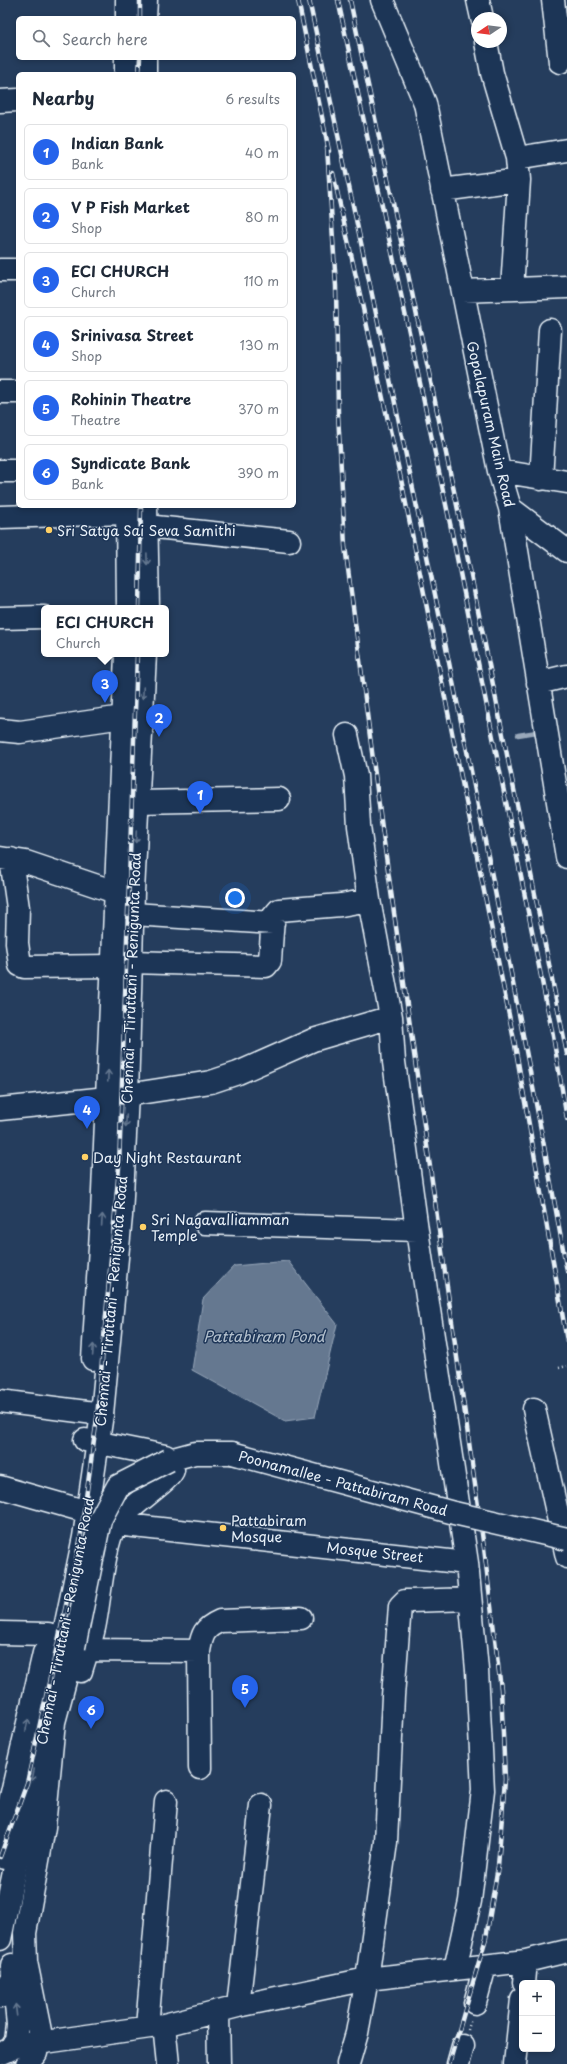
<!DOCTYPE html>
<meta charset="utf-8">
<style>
:root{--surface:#fff;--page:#f6f6f7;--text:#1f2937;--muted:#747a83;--line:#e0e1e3;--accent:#2563eb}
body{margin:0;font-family:"Playpen Sans",sans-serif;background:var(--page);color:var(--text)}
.controls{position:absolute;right:12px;bottom:12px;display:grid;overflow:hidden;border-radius:6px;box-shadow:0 2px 6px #0003}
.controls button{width:36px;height:36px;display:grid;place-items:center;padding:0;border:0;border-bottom:1px solid var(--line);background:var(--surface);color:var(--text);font:20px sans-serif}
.compass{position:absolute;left:471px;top:12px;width:36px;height:36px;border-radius:50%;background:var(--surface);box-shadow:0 2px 6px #0003;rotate:257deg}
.you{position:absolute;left:235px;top:898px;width:14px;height:14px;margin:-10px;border:3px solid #fff;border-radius:50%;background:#1a73e8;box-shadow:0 0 0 6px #1a73e833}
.badge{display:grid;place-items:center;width:26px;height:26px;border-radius:50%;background:var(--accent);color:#fff;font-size:13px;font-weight:700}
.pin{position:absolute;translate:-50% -33px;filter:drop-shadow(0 1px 2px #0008)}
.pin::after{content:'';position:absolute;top:21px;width:14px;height:12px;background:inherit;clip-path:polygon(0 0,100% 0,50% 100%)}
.popup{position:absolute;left:41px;top:605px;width:128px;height:52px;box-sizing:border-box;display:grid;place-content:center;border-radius:6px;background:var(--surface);filter:drop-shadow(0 1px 3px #0005);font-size:13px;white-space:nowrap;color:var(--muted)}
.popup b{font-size:15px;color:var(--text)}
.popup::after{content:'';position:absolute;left:50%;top:100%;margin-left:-8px;border:8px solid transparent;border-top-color:var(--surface)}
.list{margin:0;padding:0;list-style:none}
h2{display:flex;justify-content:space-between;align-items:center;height:52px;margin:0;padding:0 16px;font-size:17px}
h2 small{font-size:13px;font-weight:400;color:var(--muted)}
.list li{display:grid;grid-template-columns:26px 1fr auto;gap:12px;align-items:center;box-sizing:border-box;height:56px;margin:0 8px 8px;padding:0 8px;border:1px solid var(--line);border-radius:6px}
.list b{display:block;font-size:15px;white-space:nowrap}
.list p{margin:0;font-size:13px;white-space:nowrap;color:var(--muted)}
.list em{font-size:13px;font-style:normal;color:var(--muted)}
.icon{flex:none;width:22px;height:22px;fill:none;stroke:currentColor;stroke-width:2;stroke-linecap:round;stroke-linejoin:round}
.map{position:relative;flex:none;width:567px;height:2064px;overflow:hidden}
.search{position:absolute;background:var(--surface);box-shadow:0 2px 6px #0003;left:16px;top:16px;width:280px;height:44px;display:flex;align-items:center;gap:10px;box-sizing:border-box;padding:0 14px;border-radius:6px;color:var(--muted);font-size:15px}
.panel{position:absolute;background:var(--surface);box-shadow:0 2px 6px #0003;left:16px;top:72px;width:280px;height:436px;border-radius:6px}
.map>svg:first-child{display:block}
.water{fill:#657890;stroke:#99a8ba}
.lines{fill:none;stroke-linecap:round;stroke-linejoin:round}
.stream{stroke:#99a8ba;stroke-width:4.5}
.minor-casing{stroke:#e8f1f8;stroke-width:25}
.highway-casing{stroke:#e8f1f8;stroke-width:25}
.path{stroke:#e8f1f8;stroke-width:2.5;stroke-dasharray:1 3;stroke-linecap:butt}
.minor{stroke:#1d3557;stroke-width:22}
.highway{stroke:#1d3557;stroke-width:22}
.rail-casing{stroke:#e8f1f8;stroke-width:4.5}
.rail{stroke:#1d3557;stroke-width:3;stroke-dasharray:9;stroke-linecap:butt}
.minor-bridge-casing{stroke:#e8f1f8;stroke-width:25;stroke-linecap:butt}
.minor-bridge{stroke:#1d3557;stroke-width:22}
.oneway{stroke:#64778f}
.poi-dot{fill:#ffd166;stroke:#1d3557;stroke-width:1.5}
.labels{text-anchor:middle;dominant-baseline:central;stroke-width:3;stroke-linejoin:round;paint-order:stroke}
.street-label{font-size:14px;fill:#e8f1f8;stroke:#1d3557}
.poi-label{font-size:14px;fill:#e8f1f8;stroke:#1d3557;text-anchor:start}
.water-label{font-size:15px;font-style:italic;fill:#b4c1ce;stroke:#1d3557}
</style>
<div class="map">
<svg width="567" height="2064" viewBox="0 0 567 2064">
<rect width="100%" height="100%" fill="#253d5d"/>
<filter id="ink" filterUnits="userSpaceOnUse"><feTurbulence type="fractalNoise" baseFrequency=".025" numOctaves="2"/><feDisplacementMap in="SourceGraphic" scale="8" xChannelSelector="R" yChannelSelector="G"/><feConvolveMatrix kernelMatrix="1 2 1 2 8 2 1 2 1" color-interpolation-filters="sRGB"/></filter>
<g filter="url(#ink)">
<path class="water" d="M288 1261 337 1324 315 1417 285 1421 192 1370 203 1299 234 1266Z"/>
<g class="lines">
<path class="stream" d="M518 735 537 732"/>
<g class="minor-casing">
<path id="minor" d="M382 0 425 103 499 471 510 508 567 857
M478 0 482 18
M553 0 560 62
M486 42 492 73 517 158 519 180 512 289
M0 101 18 100
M517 158 567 150
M442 190 519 180
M0 270H18
M463 291 567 287
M0 392H18
M0 471H18
M499 471 567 482
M541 479 550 330
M510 508 567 551
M0 517 127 513
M146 526 289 541
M0 618 44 617
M538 683 567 676
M0 730 20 732 123 717
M347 735 356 776 359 826 369 900 391 1017 394 1062 417 1230 467 1563 477 1670 483 1790 470 1901 455 1969
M138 802 279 799
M0 858 26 862 115 892
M11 859 18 908 17 943 20 965 24 967 112 966
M133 914 273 923
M131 962 266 966 270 961 273 917 279 910 341 905 369 900
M0 1109 107 1098 211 1082 238 1073 313 1040 391 1017
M205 1223 417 1230
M0 1401 102 1414
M534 1409 567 1557
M169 1460 195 1453H232
M0 1487 88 1512
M116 1524 467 1563
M0 1633 48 1634 62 1637
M87 1650 199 1651
M81 1671C85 1657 91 1642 94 1628 100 1601 103 1545 116 1524 126 1508 171 1480 173 1470L168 1458 165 1456 85 1440
M200 1768 199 1651C202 1634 204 1628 220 1621L301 1618
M0 1857 15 1860
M524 1983 526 1961
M475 2003 485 1966
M238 2006 261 1805
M218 2011 219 2064
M164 2025 168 2064
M147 2027 166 1801
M13 2045 38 2043 164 2025 238 2006 367 1979 526 1961 567 1951
M0 2054 11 2049 16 2041 18 2025 12 1965
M27 2064 36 2053 40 2031 26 1962 25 1933 44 1827 54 1722 74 1647
M348 2064 357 2033 367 1979 386 1842 393 1696 400 1606 405 1601H410L470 1599
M458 2064 463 2046
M515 2064 522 1999"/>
</g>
<g class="highway-casing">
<path id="highway" d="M127 18V0
M145 18 146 0
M126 74V58
M145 74V58
M127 506 128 608
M146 506 148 608
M93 1359 102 1215 126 654
M0 1845 44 1653
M0 1939 84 1537 102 1414 121 1216 127 1094 133 892 145 654
M0 1997 13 1977"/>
</g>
<path class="path" d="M559 1368 567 1366
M468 2030 471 2019"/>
<use href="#minor" class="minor"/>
<use href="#highway" class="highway"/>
<g class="rail-casing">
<path id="rail" d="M298 0 329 151
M309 0C400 423 490 845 567 1271
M338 0 451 528 553 1036 567 1119
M350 0 458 510 567 1054
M140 18V0
M139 74 140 58
M327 147 336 286 338 413 345 546 382 828 484 1548 501 1689 505 1779 498 1866 486 1938 449 2064
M333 173 402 484 515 1045 567 1341
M139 608 141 506
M0 1857 27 1783 80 1541 97 1418 119 1167 137 654"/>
</g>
<use href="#rail" class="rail"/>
<g class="minor-bridge-casing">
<path id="minor-bridge" d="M232 1453 454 1513 567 1539
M74 1647 100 1520 118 1486 169 1460"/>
</g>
<use href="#minor-bridge" class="minor-bridge"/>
</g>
<defs><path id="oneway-shaft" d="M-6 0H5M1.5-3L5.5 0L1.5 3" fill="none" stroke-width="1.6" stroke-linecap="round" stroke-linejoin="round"/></defs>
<g class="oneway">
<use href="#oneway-shaft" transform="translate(147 559) rotate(89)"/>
<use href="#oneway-shaft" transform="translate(143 693) rotate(93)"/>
<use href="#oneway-shaft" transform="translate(136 837) rotate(93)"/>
<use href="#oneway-shaft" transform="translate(108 1076) rotate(-88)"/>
<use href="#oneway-shaft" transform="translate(126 1121) rotate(93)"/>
<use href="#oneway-shaft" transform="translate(102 1220) rotate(-86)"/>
<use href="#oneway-shaft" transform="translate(93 1350) rotate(-86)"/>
<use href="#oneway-shaft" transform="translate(27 1725) rotate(-77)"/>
<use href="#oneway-shaft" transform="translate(33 1775) rotate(102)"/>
<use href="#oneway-shaft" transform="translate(16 2010) rotate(-97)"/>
</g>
</g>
<g class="poi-dot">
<circle cx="49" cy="530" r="4"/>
<circle cx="85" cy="1157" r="4"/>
<circle cx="143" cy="1227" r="4"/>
<circle cx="223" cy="1528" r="4"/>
</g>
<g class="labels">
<g class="street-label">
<text transform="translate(491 424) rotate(77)">Gopalapuram Main Road</text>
<text transform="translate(131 978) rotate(-88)">Chennai - Tiruttani - Renigunta Road</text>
<text transform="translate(111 1301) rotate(-85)">Chennai - Tiruttani - Renigunta Road</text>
<text transform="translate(343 1483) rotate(15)">Poonamallee - Pattabiram Road</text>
<text transform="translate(375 1552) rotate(6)">Mosque Street</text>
<text transform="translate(65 1621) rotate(-79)">Chennai - Tiruttani - Renigunta Road</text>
</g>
<g class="poi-label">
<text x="57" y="530">Sri Satya Sai Seva Samithi</text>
<text x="93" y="1157">Day Night Restaurant</text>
<text x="151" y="1219">Sri Nagavalliamman<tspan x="151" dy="16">Temple</tspan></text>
<text x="231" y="1520">Pattabiram<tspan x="231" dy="16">Mosque</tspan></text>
</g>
<g class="water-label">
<text x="264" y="1335">Pattabiram Pond</text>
</g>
</g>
</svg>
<div class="controls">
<button>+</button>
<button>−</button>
</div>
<svg class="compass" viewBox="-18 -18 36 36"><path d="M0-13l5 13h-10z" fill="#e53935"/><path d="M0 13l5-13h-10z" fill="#747a83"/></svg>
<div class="you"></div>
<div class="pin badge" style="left:200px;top:814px">1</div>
<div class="pin badge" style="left:159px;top:737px">2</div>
<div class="pin badge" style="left:105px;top:703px">3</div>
<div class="popup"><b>ECI CHURCH</b>Church</div>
<div class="pin badge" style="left:87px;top:1129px">4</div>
<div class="pin badge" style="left:245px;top:1708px">5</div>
<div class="pin badge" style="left:91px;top:1729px">6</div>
<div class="search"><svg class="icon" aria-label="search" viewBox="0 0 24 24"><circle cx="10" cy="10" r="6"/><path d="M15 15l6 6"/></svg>Search here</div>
<section class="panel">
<h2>Nearby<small>6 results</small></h2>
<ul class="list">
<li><span class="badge">1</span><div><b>Indian Bank</b><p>Bank</p></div><em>40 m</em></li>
<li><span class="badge">2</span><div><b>V P Fish Market</b><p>Shop</p></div><em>80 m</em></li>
<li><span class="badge">3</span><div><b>ECI CHURCH</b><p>Church</p></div><em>110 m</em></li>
<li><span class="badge">4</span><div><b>Srinivasa Street</b><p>Shop</p></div><em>130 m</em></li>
<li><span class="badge">5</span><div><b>Rohinin Theatre</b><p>Theatre</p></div><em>370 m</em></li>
<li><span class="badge">6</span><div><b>Syndicate Bank</b><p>Bank</p></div><em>390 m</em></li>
</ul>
</section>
</div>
